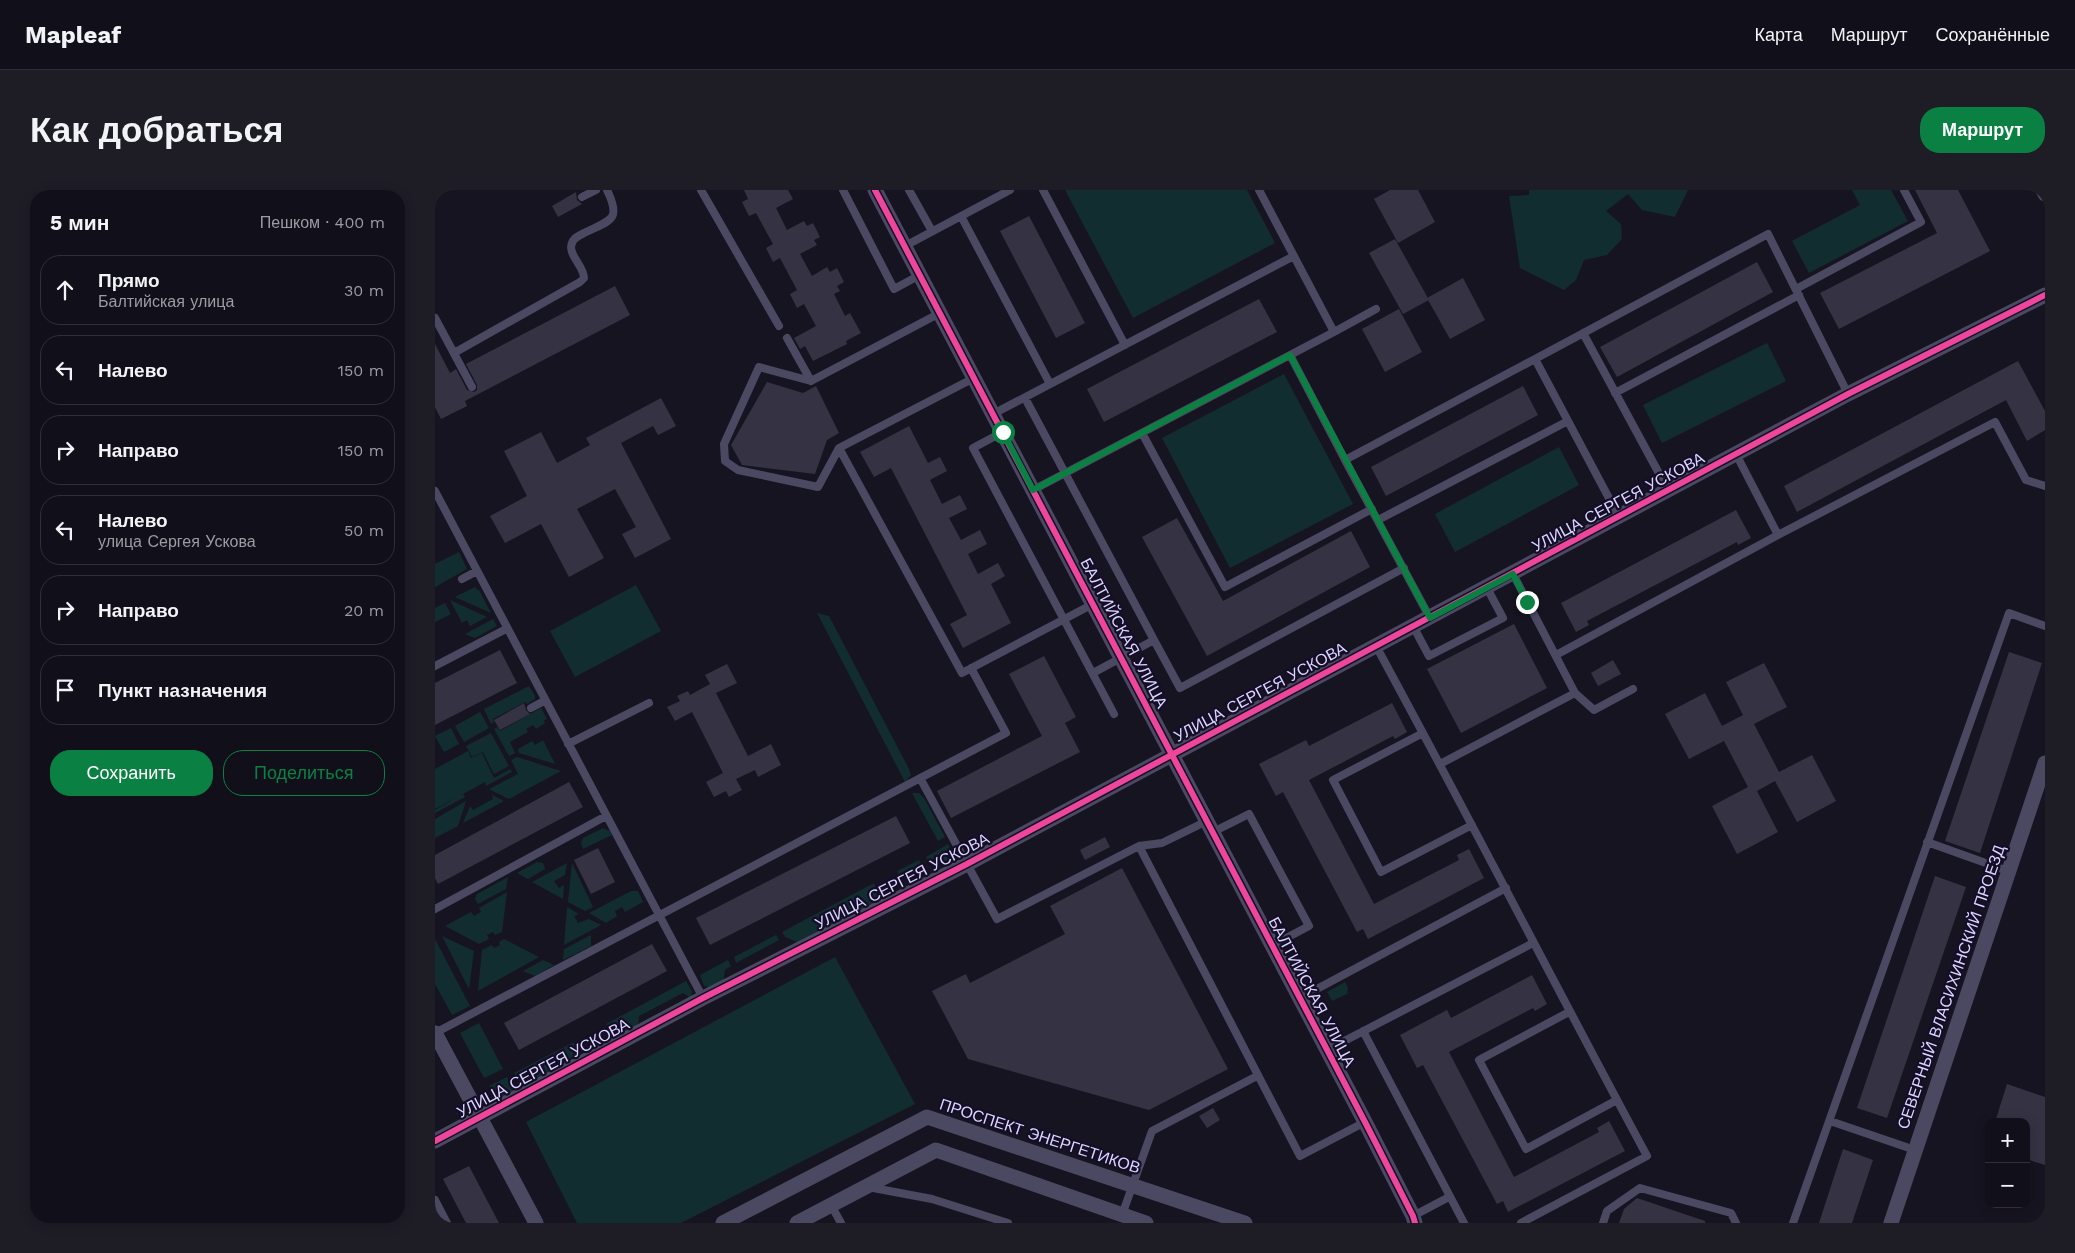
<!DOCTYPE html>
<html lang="ru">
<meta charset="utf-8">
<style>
:root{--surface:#110f19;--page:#1e1d26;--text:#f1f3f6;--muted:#9c9ca2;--line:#302f38;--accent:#0b8043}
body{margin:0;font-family:"Work Sans",sans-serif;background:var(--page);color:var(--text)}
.controls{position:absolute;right:15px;bottom:15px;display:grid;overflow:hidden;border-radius:10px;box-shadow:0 2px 12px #0003}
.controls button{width:45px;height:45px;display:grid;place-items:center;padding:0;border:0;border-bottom:1px solid var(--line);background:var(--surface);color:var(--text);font:25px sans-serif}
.stop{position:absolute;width:15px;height:15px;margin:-11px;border:4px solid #0b8043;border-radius:50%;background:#fff}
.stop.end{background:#0b8043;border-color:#fff;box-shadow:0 1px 5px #0008}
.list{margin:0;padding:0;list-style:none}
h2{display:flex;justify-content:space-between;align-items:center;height:65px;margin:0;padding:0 20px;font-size:21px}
h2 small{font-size:16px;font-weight:400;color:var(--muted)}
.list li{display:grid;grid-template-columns:32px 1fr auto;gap:15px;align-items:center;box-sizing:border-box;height:70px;margin:0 10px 10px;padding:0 10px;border:1px solid var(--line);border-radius:20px}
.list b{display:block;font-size:19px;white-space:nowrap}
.list p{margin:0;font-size:16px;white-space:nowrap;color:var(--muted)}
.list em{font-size:16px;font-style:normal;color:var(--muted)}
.actions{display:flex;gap:10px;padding:15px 20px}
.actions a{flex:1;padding:11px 0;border:1px solid var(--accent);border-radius:20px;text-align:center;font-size:18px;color:var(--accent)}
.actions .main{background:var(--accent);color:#fff}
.icon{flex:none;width:28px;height:28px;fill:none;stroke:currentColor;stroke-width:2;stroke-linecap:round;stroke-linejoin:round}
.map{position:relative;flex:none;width:1610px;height:1033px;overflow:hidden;border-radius:20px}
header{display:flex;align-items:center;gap:30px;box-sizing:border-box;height:70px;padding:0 25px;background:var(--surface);border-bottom:1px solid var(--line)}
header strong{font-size:24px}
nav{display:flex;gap:28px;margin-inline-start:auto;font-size:18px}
.intro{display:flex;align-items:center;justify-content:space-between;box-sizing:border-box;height:120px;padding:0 30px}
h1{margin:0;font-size:35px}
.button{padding:12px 22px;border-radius:20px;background:var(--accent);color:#fff;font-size:18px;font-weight:700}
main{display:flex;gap:30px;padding:0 30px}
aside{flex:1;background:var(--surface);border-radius:20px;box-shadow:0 2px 12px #0003}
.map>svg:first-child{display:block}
.green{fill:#122d2f}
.building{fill:#353244}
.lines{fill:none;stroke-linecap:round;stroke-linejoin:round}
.lane{stroke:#4b4962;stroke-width:8}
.street{stroke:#4b4962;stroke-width:15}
.cycleway-casing{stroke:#140e27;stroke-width:9}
.cycleway{stroke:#ed469a;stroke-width:6}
.route{stroke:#0b8043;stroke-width:6}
.labels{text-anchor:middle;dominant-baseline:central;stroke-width:4.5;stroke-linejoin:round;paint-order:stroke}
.street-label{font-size:16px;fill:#dbd4ff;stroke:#140e27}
</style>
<header>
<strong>Mapleaf</strong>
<nav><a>Карта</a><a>Маршрут</a><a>Сохранённые</a></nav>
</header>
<div class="intro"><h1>Как добраться</h1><a class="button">Маршрут</a></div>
<main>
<aside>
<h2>5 мин<small>Пешком · 400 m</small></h2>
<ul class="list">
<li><svg class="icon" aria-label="ahead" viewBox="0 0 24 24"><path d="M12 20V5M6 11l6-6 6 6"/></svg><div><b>Прямо</b><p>Балтийская улица</p></div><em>30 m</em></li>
<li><svg class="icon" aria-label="left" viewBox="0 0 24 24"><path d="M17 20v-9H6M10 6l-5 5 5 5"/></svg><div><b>Налево</b></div><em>150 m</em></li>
<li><svg class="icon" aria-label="right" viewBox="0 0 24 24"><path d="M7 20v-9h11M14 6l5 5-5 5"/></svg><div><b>Направо</b></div><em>150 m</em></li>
<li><svg class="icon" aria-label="left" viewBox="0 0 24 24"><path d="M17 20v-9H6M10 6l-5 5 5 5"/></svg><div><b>Налево</b><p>улица Сергея Ускова</p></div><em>50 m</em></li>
<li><svg class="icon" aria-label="right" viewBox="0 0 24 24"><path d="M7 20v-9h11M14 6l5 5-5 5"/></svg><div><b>Направо</b></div><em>20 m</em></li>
<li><svg class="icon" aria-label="arrive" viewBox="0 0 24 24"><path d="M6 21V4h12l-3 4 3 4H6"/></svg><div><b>Пункт назначения</b></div></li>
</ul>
<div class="actions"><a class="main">Сохранить</a><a>Поделиться</a></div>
</aside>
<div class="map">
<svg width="1610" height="1033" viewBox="0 0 1610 1033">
<rect width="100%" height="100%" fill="#171421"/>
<path class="green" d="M630 0H812L840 53 698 128Z
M1094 0H1253L1240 27 1207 20 1193 4 1171 21 1186 34 1187 49 1172 65 1149 70 1141 90 1129 100 1085 78 1074 6 1094 5Z
M1417 0H1456L1473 31 1374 83 1357 51 1425 15Z
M1332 153 1351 191 1227 253 1208 215Z
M849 184 918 314 795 378 727 248Z
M1124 257 1144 295 1020 362 1000 324Z
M24 362 32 379 0 397V374Z
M201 395 226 441 140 487 115 441Z
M40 397 42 400H44L56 423 20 407Z
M15 410 52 427 35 436 32 430 27 433Z
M10 413 16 424 0 432V418Z
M382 423 394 426 474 579 476 585 470 592Z
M58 429 62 436 40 448 30 444Z
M94 496 100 506V509L92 514 90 512 58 529 59 532 56 534 49 519Z
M106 518 112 529 109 530 110 533 101 539 98 535 91 539 93 542 75 552 80 563 74 566 59 539 63 537 65 541Z
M45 522 54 538 29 552 20 536Z
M16 538 24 554 9 562 0 546Z
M56 543 74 576 59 584 48 562 37 567 31 556Z
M108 550 120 574 84 563 83 559 97 551 100 555Z
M33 561 36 568 47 563 59 588 75 579 77 582 51 596 50 593 52 591 28 604 30 607 0 623V620L24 606 0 619V579Z
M82 567 126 581 74 609 54 599 83 584 76 570Z
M477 603H484L489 608 510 647 503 651Z
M57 605 69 611 28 633 35 616 38 620 58 609Z
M31 611 23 636 0 648V629Z
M168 638 175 641 177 645 148 659 146 653 148 648Z
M513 654 517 664C513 673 508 675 499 669L493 672 491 667Z
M484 670 487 675 465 686 462 681Z
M102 672 108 673 110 679 93 689 82 683Z
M132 673 130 685 119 691 124 698 129 695 128 709 97 692Z
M137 673 158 717 150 721 133 712Z
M73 687 71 699 43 714 40 709 42 704Z
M439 693 442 705 439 713 362 752 350 747 347 742Z
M196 701H203L208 712 190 722 187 717 180 721 182 726 171 733 154 723Z
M72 702 67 742 60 745 58 742 52 745 54 749 44 754 10 736 36 722 39 726 46 722 44 718Z
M132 717 144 724 139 726 143 733 154 729 166 735 129 755Z
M156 745V756L128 770 129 759Z
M341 745 344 750 301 773 299 767Z
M7 746 39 761 34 799Z
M0 749 35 816 17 825 0 794Z
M69 749 104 767 43 801 47 760 57 755 59 758 65 755 64 752Z
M400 767 480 914 246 1033H142L91 932Z
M108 770 119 775 100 786 88 781Z
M293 770 296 776 290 780 288 793 279 798 269 796 265 785Z
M251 791 257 801 256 808 248 803 204 826 203 837 199 840H187L177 845 171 834Z
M910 792 913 798 912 804 897 811 892 802Z
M44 833 68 879 49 888 25 843Z
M139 852 144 863 134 869 126 879 87 899 79 883Z
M72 887 80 902 69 908 60 907 54 896Z"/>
<path class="building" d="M309 0H353L358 9 341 18 352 40 369 31 372 36 378 33 385 47 379 50 382 55 365 64 377 86 392 77 395 82 402 78 409 92 402 96 405 101 399 104 410 126 415 123 426 143 411 151 412 154 378 171 370 156 365 159 359 148 381 136 369 114 362 118 355 104 362 100 345 68 338 72 331 58 338 54 321 23 314 26 307 12 313 9Z
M955 0H983L1000 32 963 53 939 9Z
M1480 0H1523L1555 61 1404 139 1385 103 1502 43Z
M141 2 142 10 147 14 123 27 117 16Z
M594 26 650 133 621 148 565 41Z
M960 49 994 110 968 124 934 63Z
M1322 72 1338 102 1182 187 1165 157Z
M1028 88 1050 130 1015 149 992 108Z
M180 96 195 125 30 211 32 216 6 229 0 217V154L15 183 21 179 32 200 39 202 42 200V195L31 174Z
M824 109 842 142 669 232 652 199Z
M964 119 987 162 950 182 927 139Z
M1583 171 1610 221V240L1592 251 1571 210 1362 322 1349 296Z
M332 192 368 203 381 196 404 243 392 250 380 284 307 275 296 255Z
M1088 196 1103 225 951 306 936 277Z
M226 208 241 236 223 245 218 236 186 253 236 349 200 368 187 344 201 337 180 299 142 319 169 368 134 387 106 334 70 353 55 326 92 306 69 261 106 242 122 273 155 255 151 248Z
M474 236 493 273 505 267 512 281 495 290 507 314 525 305 532 319 514 328 526 350 545 340 552 354 533 364 543 384 563 373 570 386 556 394 576 433 528 458 515 434 532 425 456 278 439 287 425 262Z
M1301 320 1316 348 1303 355 1302 352 1152 431 1154 435 1141 442 1126 413Z
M742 328 788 411 916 341 935 377 772 466 707 347Z
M1079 434 1112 498 1026 543 992 479Z
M65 460 82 493 0 535V493Z
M1574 462 1607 473 1545 663 1510 651Z
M609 466 641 527 630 533 645 562 516 628 502 601 607 546 574 484Z
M1178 470 1186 484 1163 496 1156 483Z
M1329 473 1352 517 1319 534 1344 582 1377 565 1401 611 1362 632 1340 591 1322 601 1343 642 1302 664 1277 616 1313 597 1289 551 1254 569 1230 524 1270 503 1287 536 1308 525 1291 492Z
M292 474 302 493 281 503 313 566 336 554 346 575 323 587 320 580 301 589 307 600 294 607 291 601 279 607 271 592 288 583 257 522 240 531 232 517 245 511 242 506 253 501 255 505 275 494 270 485Z
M89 513 91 520 95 524 65 540 59 530Z
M957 513 972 542 960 549 958 546 874 590 939 714 1024 670 1022 665 1034 659 1049 688 933 749 928 739 922 742 848 602 841 606 824 574 871 550 874 556Z
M134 592 148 617 3 694 0 688V665Z
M461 626 475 653 275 755 261 728Z
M670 647 675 657 650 670 645 660Z
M163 658 180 692 156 704 139 670Z
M687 678 793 879 714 920 533 869 497 801 531 784 535 793 630 744 615 716Z
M1500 686 1531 697 1452 928 1422 918Z
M217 754 232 781 84 860 69 833Z
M1097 785 1112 814 1100 821 1098 818 1014 862 1079 987 1164 942 1162 938 1174 931 1190 961 1073 1022 1068 1011 1062 1014 988 875 982 878 965 845 1012 820 1016 828Z
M1572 894 1610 907V975L1591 969V932H1560Z
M778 918 785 930 772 938 764 926Z
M1408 959 1438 970 1417 1033H1384Z
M34 976 64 1033H31L8 989Z
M1202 1008 1270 1031V1033H1184L1189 1019Z"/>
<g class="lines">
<path class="lane" d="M266 0 344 136
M408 0 459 99 485 85
M474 0 497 41
M608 0 690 155
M147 7 161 0
M526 26 615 194
M470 56 575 0
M1361 99 1486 32 1469 0
M0 128 37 197
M899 142 941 119
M1148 143 1233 300
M352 148 376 191 505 123
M19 163 145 92 149 88C149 76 132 64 137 53 139 47 144 46 149 43 175 30 187 31 172 0
M855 165 910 270
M1100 169 1333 44 1413 204
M376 191 324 177 289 254 290 271 303 280 383 297 404 258 539 188
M1180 203 1364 105
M590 208 719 450 658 483
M558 224 859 66
M568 242 538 258 679 524
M707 243 790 397 937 319
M404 258 527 483 658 414
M598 300 899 142 824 0
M0 301 268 808
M943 330 1133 231
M1343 345 1560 232 1591 290 1610 296
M27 389 42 381
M995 428 910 270 1100 169 1184 327
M978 436 994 466 1068 428 1052 398
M719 450 745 498 969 378
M941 456C1033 625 1121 797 1212 966L1086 1033
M1121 465 1343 345 1301 264
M0 476 71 439
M1140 503 1159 520 1198 499
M96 518 109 511
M988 543 898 590 946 682 1037 635
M133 554 214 513
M1005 574 1140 503 1078 384
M485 588 562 729 704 656 727 653 772 631
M778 642 814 624 874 736 838 755
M1492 652 1573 681
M704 656 865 966 930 932
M0 719 171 626
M865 808 1071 698
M1134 822 1044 870 1091 959 1182 910
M928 841 1029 1033
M0 843 571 543 536 478
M892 860 1098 753
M1395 931 1480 960
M433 997 497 1009 573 1033
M0 1010 12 1033
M396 1015 406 1033
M687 1025 717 941 822 886
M978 1026 1014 1007
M1168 1033 1172 1021 1205 998 1296 1023 1301 1033
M1358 1033 1574 423 1610 436"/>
<path class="street" d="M440 0 930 932 978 1026 980 1033
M1608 0 1610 4
M0 843 101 1033
M0 951 268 808 532 674 1413 204 1610 105
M288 1033 492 927 810 1033
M362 1033 501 960 711 1033
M1456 1033 1610 573"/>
<g class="cycleway-casing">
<path id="cycleway" d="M440 0 930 932 978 1026 980 1033
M0 951 268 808 532 674 1413 204 1610 105"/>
</g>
<use href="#cycleway" class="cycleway"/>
</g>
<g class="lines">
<path class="route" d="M568 242 598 300 855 165 995 428 1078 384 1092 412"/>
</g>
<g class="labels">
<g class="street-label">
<text transform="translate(1183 312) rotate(-28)">УЛИЦА СЕРГЕЯ УСКОВА</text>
<text transform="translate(689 443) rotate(62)">БАЛТИЙСКАЯ УЛИЦА</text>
<text transform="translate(825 502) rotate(-28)">УЛИЦА СЕРГЕЯ УСКОВА</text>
<text transform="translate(467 691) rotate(-27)">УЛИЦА СЕРГЕЯ УСКОВА</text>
<text transform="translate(1516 797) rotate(-71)">СЕВЕРНЫЙ ВЛАСИХИНСКИЙ ПРОЕЗД</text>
<text transform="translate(877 802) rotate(62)">БАЛТИЙСКАЯ УЛИЦА</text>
<text transform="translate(108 878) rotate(-28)">УЛИЦА СЕРГЕЯ УСКОВА</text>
<text transform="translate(605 946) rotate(18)">ПРОСПЕКТ ЭНЕРГЕТИКОВ</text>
</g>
</g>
</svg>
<div class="controls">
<button>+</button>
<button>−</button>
</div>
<div class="stop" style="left:568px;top:242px"></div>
<div class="stop end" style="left:1092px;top:412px"></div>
</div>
</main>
